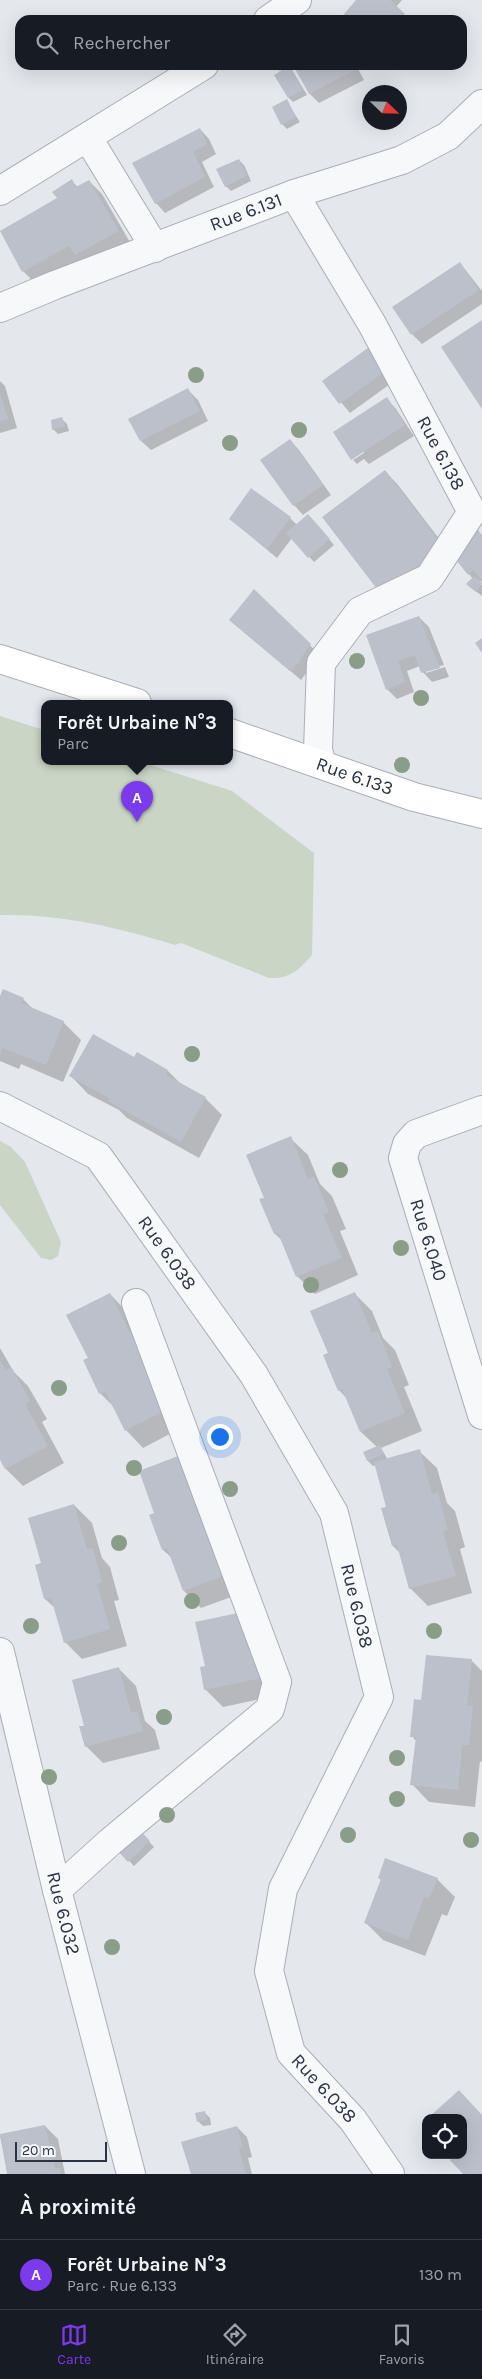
<!DOCTYPE html>
<html lang="fr">
<meta charset="utf-8">
<style>
:root{--surface:#171b24;--page:#20242c;--text:#f1f3f6;--muted:#9ea1a6;--line:#363941;--accent:#7c3aed}
body{margin:0;font-family:Karla,sans-serif;background:var(--page);color:var(--text)}
.controls{position:absolute;right:15px;bottom:15px;display:grid;overflow:hidden;border-radius:10px;box-shadow:0 5px 20px #0002}
.controls button{width:45px;height:45px;display:grid;place-items:center;padding:0;border:0;border-bottom:1px solid var(--line);background:var(--surface);color:var(--text);font:25px sans-serif}
.compass{position:absolute;left:362px;top:85px;width:45px;height:45px;border-radius:50%;background:var(--surface);box-shadow:0 5px 20px #0002;rotate:113deg}
.scale{position:absolute;left:15px;bottom:12px;width:92px;box-sizing:border-box;padding-left:5px;border:2px solid #2b3445;border-top:0;font-size:14px;line-height:18px;white-space:nowrap;color:#2b3445;-webkit-text-stroke:4px #f4f6f9;paint-order:stroke}
.you{position:absolute;left:219px;top:1436px;width:18px;height:18px;margin:-12px;border:4px solid #fff;border-radius:50%;background:#1a73e8;box-shadow:0 0 0 8px #1a73e833}
.badge{display:grid;place-items:center;width:32px;height:32px;border-radius:50%;background:var(--accent);color:#fff;font-size:16px;font-weight:700}
.pin{position:absolute;translate:-50% -41px;filter:drop-shadow(0 1px 2px #0008)}
.pin::after{content:'';position:absolute;top:26px;width:18px;height:15px;background:inherit;clip-path:polygon(0 0,100% 0,50% 100%)}
.popup{position:absolute;left:41px;top:700px;width:192px;height:65px;box-sizing:border-box;display:grid;place-content:center;border-radius:10px;background:var(--surface);filter:drop-shadow(0 1px 4px #0005);font-size:16px;white-space:nowrap;color:var(--muted)}
.popup b{font-size:19px;color:var(--text)}
.popup::after{content:'';position:absolute;left:50%;top:100%;margin-left:-10px;border:10px solid transparent;border-top-color:var(--surface)}
.list{margin:0;padding:0;list-style:none}
h2{display:flex;justify-content:space-between;align-items:center;height:65px;margin:0;padding:0 20px;font-size:21px}
h2 small{font-size:16px;font-weight:400;color:var(--muted)}
.list li{display:grid;grid-template-columns:32px 1fr auto;gap:15px;align-items:center;box-sizing:border-box;height:70px;padding:0 20px;border-top:1px solid var(--line)}
.list b{display:block;font-size:19px;white-space:nowrap}
.list p{margin:0;font-size:16px;white-space:nowrap;color:var(--muted)}
.list em{font-size:16px;font-style:normal;color:var(--muted)}
.icon{flex:none;width:28px;height:28px;fill:none;stroke:currentColor;stroke-width:2;stroke-linecap:round;stroke-linejoin:round}
.map{position:relative;flex:none;width:482px;height:2174px;overflow:hidden}
.search{position:absolute;background:var(--surface);box-shadow:0 5px 20px #0002;left:15px;right:15px;top:15px;height:55px;display:flex;align-items:center;gap:12px;box-sizing:border-box;padding:0 18px;border-radius:15px;color:var(--muted);font-size:19px}
.sheet{height:135px;background:var(--surface)}
nav{display:flex;justify-content:space-around;align-items:center;box-sizing:border-box;height:70px;border-top:1px solid var(--line);background:var(--surface);font-size:14px;color:var(--muted)}
nav a{display:grid;justify-items:center;gap:2px}
nav .on{color:var(--accent)}
.map>svg:first-child{display:block}
.green{fill:#c9d6c5}
.shadow{fill:#0003}
.building{fill:#bbc0ca}
.lines{fill:none;stroke-linecap:round;stroke-linejoin:round}
.street-casing{stroke:#a9aeb7;stroke-width:30}
.secondary-casing{stroke:#a9aeb7;stroke-width:30}
.street{stroke:#f7f8fa;stroke-width:28}
.secondary{stroke:#fff;stroke-width:28}
.tree{fill:#899d89}
.labels{text-anchor:middle;dominant-baseline:central;stroke-width:4;stroke-linejoin:round;paint-order:stroke}
.street-label{font-size:19px;fill:#2b3445;stroke:#f4f6f9}
</style>
<div class="map">
<svg width="482" height="2174" viewBox="0 0 482 2174">
<rect width="100%" height="100%" fill="#e4e7ec"/>
<path class="green" d="M0 716 44 730V761H138L232 791 314 853 312 955C299 970 290 979 269 978L181 943 175 945C116 927 62 914 0 915Z
M0 1141 11 1147 25 1162 61 1242 58 1256 51 1260 41 1258 0 1205Z"/>
<path class="shadow" d="M358 0H402L396 7 409 20H340Z
M277 65H289L307 95 293 102 289 98 282 72Z
M294 65H356L364 80 319 103 310 94Z
M286 101 300 122 287 129 282 124Z
M200 129 209 139 216 154 202 162 214 187 165 213 156 203Z
M239 160 244 165 251 181 231 191 226 186Z
M71 181 78 187 89 181 102 194 131 244 89 268 81 260 36 284 23 271 59 199Z
M460 263 482 291V304L422 344 412 334Z
M381 357 397 379 350 413 324 382Z
M0 381 5 386 17 428 0 433Z
M188 390 198 400 208 421 151 450 141 441Z
M387 399 396 409 414 436 369 464 364 459 357 464 353 460 364 453 363 451Z
M62 419 67 424 69 431 58 434 53 429Z
M290 440 299 450 331 495 303 515 294 505Z
M385 471 398 485 450 553 482 535V581L479 583 482 585V596L473 589V579L456 558 394 606Z
M290 518 297 525 313 520 334 545 314 562 292 538 277 558 230 519Z
M254 591 320 655 301 680 231 620Z
M419 617 429 627 444 665 426 670V673L445 667 449 677 432 682 423 672 420 666 407 671 414 692 397 699 387 689 367 636Z
M0 999H23L34 1010 63 1022 81 1040 63 1082 21 1064 19 1069 0 1061Z
M134 1058 168 1071 182 1085 205 1098 222 1115 199 1158 127 1118 119 1110 88 1094 71 1076Z
M290 1138 308 1155 320 1184 332 1196 346 1229 340 1231 358 1275 315 1294 297 1276 284 1242 275 1234 261 1200 266 1199Z
M354 1293 372 1311 383 1338 395 1350 409 1385 404 1387 422 1431 381 1448 388 1460 419 1451 437 1468 447 1503 455 1511 465 1547 460 1549 472 1593 428 1606 410 1588 400 1553 393 1546 388 1508 376 1465 373 1466 368 1461 365 1453 378 1448 361 1432 348 1400 339 1390 329 1353Z
M110 1294 127 1312 185 1426 143 1448 126 1430 113 1406 100 1393Z
M0 1348 14 1372 28 1386 47 1419 42 1422 64 1463 23 1486 6 1469 0 1458Z
M74 1505 92 1523 102 1558 110 1567 119 1600 114 1601 127 1646 82 1659 65 1642 55 1608 45 1599 42 1564Z
M151 1516 245 1592 201 1608 184 1591 173 1559 163 1550Z
M242 1613 279 1695 223 1707 205 1689 206 1667Z
M471 1660 482 1671V1762L480 1761 475 1807 429 1802 412 1784 416 1741 412 1736 422 1701Z
M119 1669 136 1686 145 1721 155 1730 160 1749 103 1763 86 1746 85 1726Z
M136 1828 154 1847 134 1866 116 1847Z
M379 1878 437 1879 455 1897 447 1916 442 1914 425 1956 383 1940 366 1923 382 1881Z
M205 2113 210 2118 211 2125 203 2126 198 2121Z
M45 2126 58 2139 65 2174H8L0 2136Z
M237 2127 247 2137 252 2157 248 2158 252 2174H193Z"/>
<path class="building" d="M356 0H390L405 14 399 20H339Z
M276 65H289L279 71Z
M293 65H352L355 70 309 94Z
M289 66 303 90 288 98 274 75Z
M287 99 296 117 281 125 272 107Z
M200 128 207 144 193 152 205 177 155 204 132 163Z
M239 159 247 176 225 187 216 169Z
M72 179 76 187 89 180 119 231 75 255 69 246 22 272 0 231 57 198 52 192Z
M460 262 479 290 411 335 392 307Z
M482 320V409L441 347Z
M372 345 389 369 339 404 322 381Z
M188 388 200 411 140 441 128 419Z
M0 393 8 419 0 421Z
M387 397 405 425 351 460 333 432Z
M62 417 65 426 52 430 51 420Z
M290 439 323 485 293 506 260 460Z
M385 470 443 546 422 565 380 593 322 517Z
M251 488 291 517 267 549 229 519Z
M308 514 330 539 308 558 286 533Z
M478 530 482 535V581L473 570 468 575 450 552Z
M474 576 482 583 476 592 466 584Z
M254 589 311 644 291 672 229 620Z
M419 616 440 668 421 673 415 655 398 661 405 682 386 690 366 635Z
M482 638V653L475 643Z
M3 989 24 998 21 1003 64 1021 46 1065 3 1048 0 1055V996Z
M93 1034 134 1057 137 1052 168 1070 166 1075 206 1097 181 1142 108 1101 109 1098 69 1076Z
M291 1136 308 1179 314 1177 329 1212 323 1214 342 1258 296 1277 278 1233 274 1234 259 1199 264 1198 246 1155Z
M355 1292 372 1333 378 1331 392 1367 387 1369 405 1413 360 1432 342 1389 338 1391 323 1355 328 1353 310 1311Z
M110 1293 131 1335 136 1333 168 1409 125 1431 105 1391 99 1394 83 1360 88 1358 66 1315Z
M0 1359 6 1370 11 1367 30 1401 25 1404 48 1446 5 1469 0 1460Z
M380 1445 384 1454 367 1461 363 1452Z
M420 1449 432 1494 438 1492 448 1530 443 1531 456 1576 409 1589 397 1545 392 1546 381 1508 386 1507 374 1462Z
M186 1453 229 1574 183 1591 167 1548 162 1550 149 1515 154 1513 139 1471Z
M74 1504 87 1549 93 1548 102 1582 97 1584 110 1629 64 1643 51 1598 44 1599 35 1565 41 1563 28 1518Z
M243 1612 252 1656 257 1655 262 1678 204 1690 200 1667 205 1666 195 1622Z
M426 1655 472 1659 467 1706H473L469 1745H462L458 1790 410 1785 416 1737H410L414 1699 421 1700Z
M119 1667 131 1713 137 1711 143 1731 85 1747 79 1726H84L72 1680Z
M136 1826 150 1841 128 1862 114 1847Z
M385 1858 438 1878 429 1899 424 1897 408 1940 364 1923 381 1879 378 1878Z
M459 2090 482 2115V2174H463L450 2160 454 2155H463V2118H428Z
M205 2111 207 2120 197 2122 195 2113Z
M45 2125 55 2169 60 2168 61 2174H7L0 2134Z
M237 2126 243 2147 239 2149 246 2174H191L181 2142Z"/>
<g class="lines">
<g class="street-casing">
<g id="street">
<path d="M268 20 297 0"/>
<path d="M88 138 155 248"/>
<path d="M0 191 204 65"/>
<path id="s1" d="M294 194 372 324 472 512 429 578 360 611 321 663 318 750 322 764"/>
<path id="s2" d="M0 308 55 285 294 194 402 160 448 136 482 104"/>
<path id="s3" d="M0 1106 98 1156 254 1375 334 1513 379 1697 283 1889 269 1971 291 2053 353 2120 390 2174"/>
<path id="s4" d="M482 1110 416 1134 407 1144 403 1158 482 1415"/>
<path id="s5" d="M0 1652 57 1890 131 2174"/>
<path d="M57 1890 110 1842 270 1709 277 1682 136 1303"/>
</g>
</g>
<g class="secondary-casing">
<g id="secondary">
<path d="M0 659 137 703"/>
<path id="s6" d="M230 733 414 797 482 814"/>
</g>
</g>
<use href="#street" class="street"/>
<use href="#secondary" class="secondary"/>
</g>
<g class="tree">
<circle cx="196" cy="375" r="8"/>
<circle cx="299" cy="430" r="8"/>
<circle cx="230" cy="443" r="8"/>
<circle cx="357" cy="661" r="8"/>
<circle cx="421" cy="698" r="8"/>
<circle cx="402" cy="765" r="8"/>
<circle cx="192" cy="1054" r="8"/>
<circle cx="340" cy="1170" r="8"/>
<circle cx="401" cy="1248" r="8"/>
<circle cx="311" cy="1285" r="8"/>
<circle cx="59" cy="1388" r="8"/>
<circle cx="134" cy="1468" r="8"/>
<circle cx="230" cy="1489" r="8"/>
<circle cx="119" cy="1543" r="8"/>
<circle cx="192" cy="1601" r="8"/>
<circle cx="31" cy="1626" r="8"/>
<circle cx="434" cy="1631" r="8"/>
<circle cx="164" cy="1717" r="8"/>
<circle cx="397" cy="1758" r="8"/>
<circle cx="49" cy="1777" r="8"/>
<circle cx="397" cy="1799" r="8"/>
<circle cx="167" cy="1815" r="8"/>
<circle cx="348" cy="1835" r="8"/>
<circle cx="471" cy="1840" r="8"/>
<circle cx="112" cy="1947" r="8"/>
</g>
<g class="labels">
<g class="street-label">
<text stroke="none"><textPath href="#s2" startOffset="264">Rue 6.131</textPath></text>
<text stroke="none"><textPath href="#s1" startOffset="298">Rue 6.138</textPath></text>
<text stroke="none"><textPath href="#s6" startOffset="132">Rue 6.133</textPath></text>
<text stroke="none"><textPath href="#s4" startOffset="184">Rue 6.040</textPath></text>
<text stroke="none"><textPath href="#s3" startOffset="229">Rue 6.038</textPath></text>
<text stroke="none"><textPath href="#s3" startOffset="634">Rue 6.038</textPath></text>
<text stroke="none"><textPath href="#s5" startOffset="269">Rue 6.032</textPath></text>
<text stroke="none"><textPath href="#s3" startOffset="1159">Rue 6.038</textPath></text>
</g>
</g>
</svg>
<div class="controls">
<button><svg class="icon" aria-label="locate" viewBox="0 0 24 24"><circle cx="12" cy="12" r="6"/><path d="M12 2v4M12 18v4M2 12h4M18 12h4"/></svg></button>
</div>
<svg class="compass" viewBox="-18 -18 36 36"><path d="M0-13l5 13h-10z" fill="#e53935"/><path d="M0 13l5-13h-10z" fill="#9ea1a6"/></svg>
<div class="scale">20 m</div>
<div class="you"></div>
<div class="pin badge" style="left:137px;top:822px">A</div>
<div class="popup"><b>Forêt Urbaine N°3</b>Parc</div>
<div class="search"><svg class="icon" aria-label="search" viewBox="0 0 24 24"><circle cx="10" cy="10" r="6"/><path d="M15 15l6 6"/></svg>Rechercher</div>
</div>
<section class="sheet">
<h2>À proximité<small></small></h2>
<ul class="list">
<li><span class="badge">A</span><div><b>Forêt Urbaine N°3</b><p>Parc · Rue 6.133</p></div><em>130 m</em></li>
</ul>
</section>
<nav>
<a class="on"><svg class="icon" aria-label="map" viewBox="0 0 24 24"><path d="M3 6l6-2 6 2 6-2v14l-6 2-6-2-6 2zM9 4v14M15 6v14"/></svg>Carte</a>
<a><svg class="icon" aria-label="directions" viewBox="0 0 24 24"><path d="M12 3l9 9-9 9-9-9zM9 14v-3h6M13 9l2 2-2 2"/></svg>Itinéraire</a>
<a><svg class="icon" aria-label="saved" viewBox="0 0 24 24"><path d="M7 4h10v16l-5-4-5 4z"/></svg>Favoris</a>
</nav>
